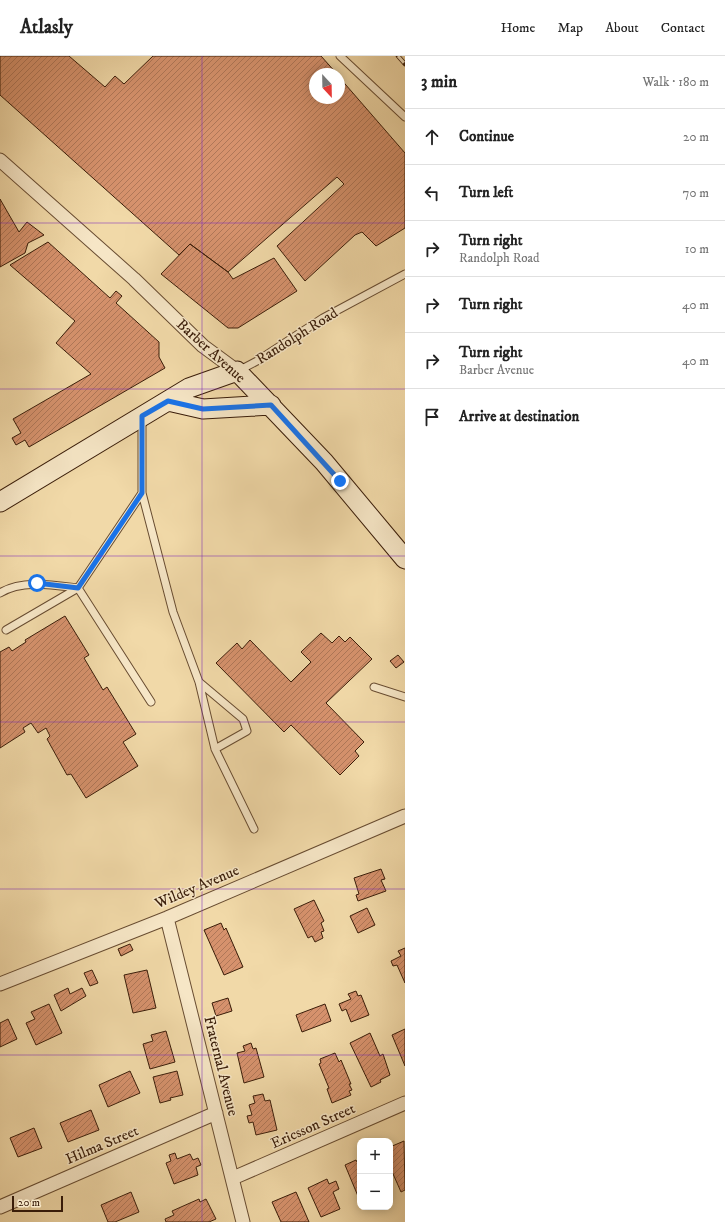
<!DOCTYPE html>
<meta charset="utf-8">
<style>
:root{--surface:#fff;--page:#f6f6f6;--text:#222;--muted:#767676;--line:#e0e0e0}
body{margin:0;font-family:"IM FELL DW Pica",serif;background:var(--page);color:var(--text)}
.controls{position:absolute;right:12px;bottom:12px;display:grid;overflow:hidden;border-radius:8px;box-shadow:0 2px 10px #0003}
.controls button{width:36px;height:36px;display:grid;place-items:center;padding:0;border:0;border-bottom:1px solid var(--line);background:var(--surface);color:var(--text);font:20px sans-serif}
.compass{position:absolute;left:309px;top:12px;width:36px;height:36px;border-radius:50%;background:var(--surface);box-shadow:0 2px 10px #0003;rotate:158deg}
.scale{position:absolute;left:12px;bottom:10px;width:51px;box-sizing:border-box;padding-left:4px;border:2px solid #3a1d09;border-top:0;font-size:11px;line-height:14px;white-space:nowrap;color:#3a1d09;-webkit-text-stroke:3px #f6e6c6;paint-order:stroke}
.stop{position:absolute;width:12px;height:12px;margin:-9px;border:3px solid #1a73e8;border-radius:50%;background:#fff}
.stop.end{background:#1a73e8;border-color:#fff;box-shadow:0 1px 4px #0008}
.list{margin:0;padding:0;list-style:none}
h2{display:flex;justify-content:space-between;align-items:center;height:52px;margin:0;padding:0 16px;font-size:17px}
h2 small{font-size:13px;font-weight:400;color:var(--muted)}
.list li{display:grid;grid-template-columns:26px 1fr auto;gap:12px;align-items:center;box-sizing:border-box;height:56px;padding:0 16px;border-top:1px solid var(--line)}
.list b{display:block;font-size:15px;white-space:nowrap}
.list p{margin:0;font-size:13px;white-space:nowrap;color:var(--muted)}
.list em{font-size:13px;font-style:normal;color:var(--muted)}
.icon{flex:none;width:22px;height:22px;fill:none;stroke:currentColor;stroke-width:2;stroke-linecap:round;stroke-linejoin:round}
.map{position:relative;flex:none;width:405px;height:1166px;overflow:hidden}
header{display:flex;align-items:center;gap:24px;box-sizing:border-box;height:56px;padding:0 20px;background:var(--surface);border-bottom:1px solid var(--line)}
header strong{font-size:19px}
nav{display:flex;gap:22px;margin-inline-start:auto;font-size:14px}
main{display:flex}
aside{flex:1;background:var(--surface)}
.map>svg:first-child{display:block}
.building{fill:url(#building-hatch);stroke:#3a1d09}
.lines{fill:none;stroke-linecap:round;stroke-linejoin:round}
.lane-casing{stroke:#684c31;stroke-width:9}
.street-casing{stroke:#684c31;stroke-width:15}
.secondary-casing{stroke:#3a1d09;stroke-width:21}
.lane{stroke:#f6e6c6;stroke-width:7}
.street{stroke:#f6e6c6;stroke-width:13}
.secondary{stroke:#f6e6c6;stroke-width:19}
.rail-casing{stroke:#3a1d09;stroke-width:4.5}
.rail{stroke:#f6e6c6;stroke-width:3;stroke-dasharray:9;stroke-linecap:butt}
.route{stroke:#1a73e8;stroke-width:5}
.grid{fill:none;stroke:#7b2cbf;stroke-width:1;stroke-opacity:0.55}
.labels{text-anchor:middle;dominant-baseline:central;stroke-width:3;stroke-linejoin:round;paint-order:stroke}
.street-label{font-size:15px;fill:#3a1d09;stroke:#f6e6c6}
</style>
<header>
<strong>Atlasly</strong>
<nav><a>Home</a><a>Map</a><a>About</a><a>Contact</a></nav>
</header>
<main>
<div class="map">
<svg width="405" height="1166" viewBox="0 0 405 1166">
<defs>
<pattern id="building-hatch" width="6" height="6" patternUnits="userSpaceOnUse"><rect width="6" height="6" fill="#d6926d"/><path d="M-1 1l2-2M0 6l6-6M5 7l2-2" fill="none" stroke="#af7758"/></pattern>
</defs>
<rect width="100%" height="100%" fill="#f1d9a8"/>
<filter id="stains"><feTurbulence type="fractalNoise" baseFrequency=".005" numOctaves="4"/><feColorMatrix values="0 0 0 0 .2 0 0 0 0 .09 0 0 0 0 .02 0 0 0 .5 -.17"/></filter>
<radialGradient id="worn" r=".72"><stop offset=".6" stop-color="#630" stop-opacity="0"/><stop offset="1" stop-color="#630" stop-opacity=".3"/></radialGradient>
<path class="building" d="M0 0H69L105 31 115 20 124 28 153 0H321L337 18H315V42H339V21L405 97V172L376 190 362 176 355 179 305 225 277 190 344 128 337 121 228 216 190 188 179 199 0 39Z
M0 143 19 176 27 166 44 179 28 187 25 197 0 211Z
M48 186 110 242 116 235 122 240 116 247 159 286V301L165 312 29 391 25 384 16 389 12 382 21 377 13 363 91 318 56 287 75 265 10 209Z
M190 188 228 216 233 223 274 202 297 235 238 272H228L161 218Z
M65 560 89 599 84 602 103 634 107 631 136 678 123 686 138 710 86 742 71 718 67 719 47 683 50 680 46 672 38 677 31 667 23 672 25 676 0 692V596L9 591 12 595 26 586 25 584Z
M321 577 332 587 339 580 345 586 350 581 372 603 326 647 364 686 355 695 359 700 340 719 291 669 284 676 216 607 237 587 242 593 250 584 291 626 311 606 301 596Z
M398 599 404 606 396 612 390 605Z
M381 813 385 823 381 824 386 835 358 845 356 839 359 838 354 822Z
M314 844 324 865 321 867 324 875 321 876 323 882 315 886 312 880 308 882 294 853Z
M367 852 375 869 358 877 350 860Z
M221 867 224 874 226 872 243 911 224 919 204 874Z
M130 888 133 894 121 900 118 893Z
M405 892V927L397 909 393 910 391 905 401 900 398 895Z
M92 914 98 927 90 930 84 917Z
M147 914 156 952 133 957 124 919Z
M68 932 70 938 82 932 86 940 61 955 54 939Z
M356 935 358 940 361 939 369 959 351 966 346 953 342 955 339 948 351 943 348 938Z
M228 942 232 955 216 960 212 947Z
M49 948 62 977 36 989 26 967 35 963 31 956Z
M325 948 331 965 302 976 296 959Z
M8 963 17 983 0 991V967Z
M405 973V1010L392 979Z
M166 975 175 1006 150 1013 143 988 153 985 151 979Z
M370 977 380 1000 383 998 390 1019 380 1024 381 1026 371 1031 350 987Z
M251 987 253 993 256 992 264 1021 244 1027 237 997 245 995 243 990Z
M335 997 339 1006 341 1004 351 1028H349L352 1034 349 1035 351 1039 332 1047 327 1033 329 1032 319 1008 321 1007 320 1003Z
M130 1015 140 1037 108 1051 99 1029Z
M177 1015 183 1039 170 1042 171 1044 160 1047 153 1021Z
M263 1038 265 1045 270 1044 277 1074 256 1079 253 1066 249 1067 247 1060 252 1059 249 1049 255 1047 253 1040Z
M91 1054 99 1074 68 1086 60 1067Z
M34 1072 42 1092 18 1101 10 1082Z
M404 1085 405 1134 401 1136 390 1111V1091Z
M175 1097 177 1103 190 1098 193 1104 198 1102 201 1109 196 1111 198 1119 174 1128 166 1107 171 1105 169 1099Z
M356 1104 357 1106 360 1105V1145L345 1109Z
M327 1123 329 1128 336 1125 339 1133 333 1136 340 1153 321 1161 308 1132Z
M131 1136 139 1156 115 1166H108L101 1149Z
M296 1136 309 1166H281L272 1146Z
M199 1143 200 1146 206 1143 216 1163 209 1166H166L165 1163 174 1159 172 1155Z"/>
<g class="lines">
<g class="lane-casing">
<path id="lane" d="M340 0 405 61
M238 315 257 305 323 262 405 218
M142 362V437L173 556 199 626 215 693 254 773
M0 537C22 523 54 529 78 532L142 437
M6 574 78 532 151 646
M199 626 243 663 247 675 215 693
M374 631 405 641"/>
</g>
<g class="street-casing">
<path id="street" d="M0 104 134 223 203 290 237 315
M167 862 243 1166
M0 928 167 862 405 760
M233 1122 405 1047
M0 1151 216 1057"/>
</g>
<g class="secondary-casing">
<path id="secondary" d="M168 345 203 353 271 349
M0 446 189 332 237 315 324 406 405 503"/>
</g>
<use href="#lane" class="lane"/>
<use href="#street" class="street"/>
<use href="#secondary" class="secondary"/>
<g class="rail-casing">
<path id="rail" d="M398 0 405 8"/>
</g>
<use href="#rail" class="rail"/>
</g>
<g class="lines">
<path class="route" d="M37 527 78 532 142 437V360L168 345 203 353 271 349 340 425"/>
</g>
<path class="grid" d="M202 0V1166M0 167H405M0 333H405M0 500H405M0 666H405M0 833H405M0 999H405"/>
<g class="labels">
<g class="street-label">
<text transform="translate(297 280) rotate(-32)">Randolph Road</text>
<text transform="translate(211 295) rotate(42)">Barber Avenue</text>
<text transform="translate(197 831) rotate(-23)">Wildey Avenue</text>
<text transform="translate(221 1010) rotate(76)">Fraternal Avenue</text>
<text transform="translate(313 1070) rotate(-24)">Ericsson Street</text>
<text transform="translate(102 1089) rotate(-23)">Hilma Street</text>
</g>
</g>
<rect width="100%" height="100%" filter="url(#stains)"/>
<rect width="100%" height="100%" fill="url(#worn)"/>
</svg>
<div class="controls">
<button>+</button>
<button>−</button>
</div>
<svg class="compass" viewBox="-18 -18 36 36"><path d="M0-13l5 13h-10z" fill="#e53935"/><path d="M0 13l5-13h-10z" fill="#767676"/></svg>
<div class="scale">20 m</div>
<div class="stop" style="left:37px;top:527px"></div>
<div class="stop end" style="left:340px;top:425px"></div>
</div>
<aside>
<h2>3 min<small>Walk · 180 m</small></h2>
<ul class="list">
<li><svg class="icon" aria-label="ahead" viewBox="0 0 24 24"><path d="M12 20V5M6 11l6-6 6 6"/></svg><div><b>Continue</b></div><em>20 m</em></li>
<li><svg class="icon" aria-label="left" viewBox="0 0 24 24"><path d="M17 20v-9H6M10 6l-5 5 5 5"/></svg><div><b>Turn left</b></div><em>70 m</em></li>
<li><svg class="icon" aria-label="right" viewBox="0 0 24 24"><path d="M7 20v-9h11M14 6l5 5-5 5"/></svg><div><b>Turn right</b><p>Randolph Road</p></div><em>10 m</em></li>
<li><svg class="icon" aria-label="right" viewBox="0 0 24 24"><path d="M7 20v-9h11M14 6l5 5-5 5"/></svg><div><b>Turn right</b></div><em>40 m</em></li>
<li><svg class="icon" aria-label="right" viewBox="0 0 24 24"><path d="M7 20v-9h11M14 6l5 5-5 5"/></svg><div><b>Turn right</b><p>Barber Avenue</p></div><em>40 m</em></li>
<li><svg class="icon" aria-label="arrive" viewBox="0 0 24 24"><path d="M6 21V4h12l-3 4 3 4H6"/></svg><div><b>Arrive at destination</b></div></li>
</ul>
</aside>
</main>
